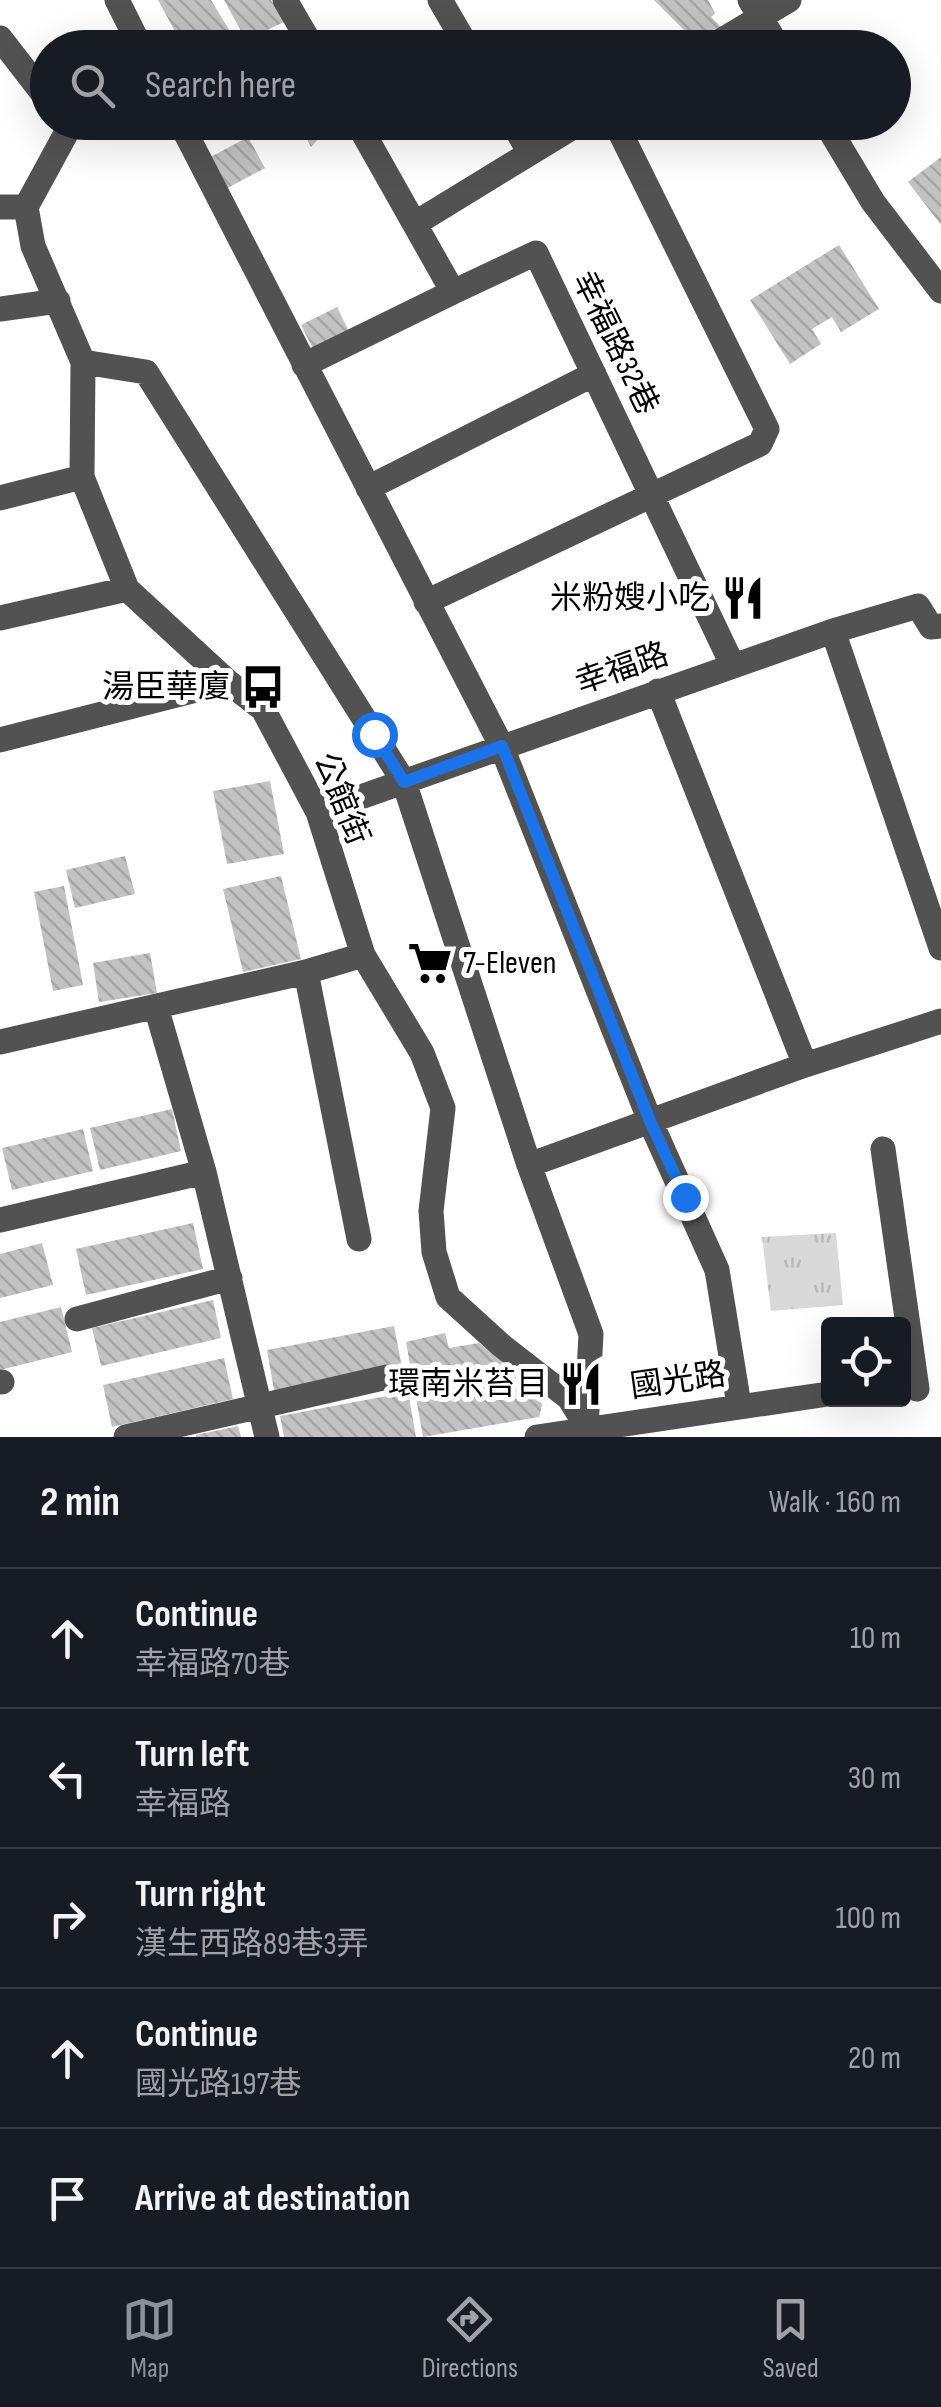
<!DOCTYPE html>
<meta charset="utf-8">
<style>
:root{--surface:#171b24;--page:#242831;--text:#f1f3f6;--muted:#9ea1a6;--line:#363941;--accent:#8c9099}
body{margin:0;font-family:"Sofia Sans Condensed","Noto Sans TC",sans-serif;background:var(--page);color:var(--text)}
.controls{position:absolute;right:30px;bottom:30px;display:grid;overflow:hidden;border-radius:10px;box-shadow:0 10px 40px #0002}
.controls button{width:90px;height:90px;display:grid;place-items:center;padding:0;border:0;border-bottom:2px solid var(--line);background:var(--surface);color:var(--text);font:50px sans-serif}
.stop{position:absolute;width:30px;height:30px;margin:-22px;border:8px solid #1a73e8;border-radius:50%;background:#fff}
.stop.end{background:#1a73e8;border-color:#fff;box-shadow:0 2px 10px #0008}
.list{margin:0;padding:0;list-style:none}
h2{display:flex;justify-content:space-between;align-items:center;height:130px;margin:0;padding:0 40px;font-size:42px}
h2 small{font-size:32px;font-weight:400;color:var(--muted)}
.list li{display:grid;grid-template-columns:65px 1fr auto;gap:30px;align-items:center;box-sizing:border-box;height:140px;padding:0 40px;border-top:2px solid var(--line)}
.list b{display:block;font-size:38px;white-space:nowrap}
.list p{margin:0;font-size:32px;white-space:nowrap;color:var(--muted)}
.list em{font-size:32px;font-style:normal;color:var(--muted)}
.icon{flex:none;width:55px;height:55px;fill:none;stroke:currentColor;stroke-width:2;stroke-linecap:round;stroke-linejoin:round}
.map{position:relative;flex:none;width:941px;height:1437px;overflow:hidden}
.search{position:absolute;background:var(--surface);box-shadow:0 10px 40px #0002;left:30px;right:30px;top:30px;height:110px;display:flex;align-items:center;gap:25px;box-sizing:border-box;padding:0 35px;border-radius:55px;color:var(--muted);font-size:38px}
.sheet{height:830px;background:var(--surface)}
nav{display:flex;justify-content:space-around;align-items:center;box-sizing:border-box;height:140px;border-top:2px solid var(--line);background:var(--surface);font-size:28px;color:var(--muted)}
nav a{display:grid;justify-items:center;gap:5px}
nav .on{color:var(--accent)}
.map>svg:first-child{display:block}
.park{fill:url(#park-tufts)}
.building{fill:url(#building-back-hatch)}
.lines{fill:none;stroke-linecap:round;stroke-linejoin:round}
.minor{stroke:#525252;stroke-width:25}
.route{stroke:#1a73e8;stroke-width:12}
.labels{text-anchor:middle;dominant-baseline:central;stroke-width:10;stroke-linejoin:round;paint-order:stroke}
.street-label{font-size:32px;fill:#000;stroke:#fff}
.poi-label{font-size:32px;fill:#000;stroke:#fff;text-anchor:end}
</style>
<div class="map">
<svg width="941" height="1437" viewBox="0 0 941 1437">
<defs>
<pattern id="park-tufts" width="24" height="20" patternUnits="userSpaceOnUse" patternTransform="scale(2.5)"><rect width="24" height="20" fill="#d9d9d9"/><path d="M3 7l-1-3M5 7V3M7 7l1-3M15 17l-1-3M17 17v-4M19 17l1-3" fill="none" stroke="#b8b8b8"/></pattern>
<pattern id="building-back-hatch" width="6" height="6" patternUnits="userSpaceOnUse" patternTransform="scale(2.5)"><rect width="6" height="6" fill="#c2c2c2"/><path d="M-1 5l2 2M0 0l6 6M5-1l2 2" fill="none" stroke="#a5a5a5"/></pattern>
</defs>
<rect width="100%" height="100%" fill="#fff"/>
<path class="park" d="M836 1233 843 1305 771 1311 762 1237Z"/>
<path class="building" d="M158 0H211L240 48H184Z
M224 0H271L284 22 246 40Z
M654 0H708L715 13 711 17 725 31 694 40Z
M287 33 296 48H265Z
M298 122H335L311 147Z
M248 137 265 168 222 191 205 160Z
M941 157V225L908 182Z
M839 245 879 309 841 332 832 317 812 329 821 344 790 364 750 300Z
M337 307 351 336 315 353 301 325Z
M270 781 284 854 227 864 213 791Z
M125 856 135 894 75 908 66 870Z
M281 876 301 959 243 972 223 889Z
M64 886 83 985 53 991 34 892Z
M150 953 157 993 99 1002 93 963Z
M172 1109 181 1151 100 1170 90 1128Z
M83 1129 93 1171 12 1190 2 1148Z
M193 1223 203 1269 86 1295 76 1249Z
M42 1243 53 1285 0 1298V1254Z
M213 1300 221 1338 101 1366 92 1328Z
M61 1307 72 1352 0 1370V1322Z
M394 1326 404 1378 276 1402 267 1350Z
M445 1333 449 1348 479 1343 538 1392 542 1405 539 1417 423 1437 406 1342Z
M224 1358 233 1399 112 1427 103 1385Z
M408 1392 416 1437H284L280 1416Z
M238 1426 241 1437H196V1435Z"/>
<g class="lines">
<path class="minor" d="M117 0 141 48
M285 0 313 48
M440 0 468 48
M750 0 779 48
M0 38 48 100
M709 48 789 0
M180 122 501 745 650 1121 717 1270 739 1405
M357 122 453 292 536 253 732 664
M512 122 530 153
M825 122 873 202 941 291
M0 207H26
M26 207 33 246 83 362 82 477 127 589 228 682 263 709 318 812 363 955 422 1053 443 1108 431 1211 434 1252 448 1297 502 1346 569 1398 587 1427
M26 207 69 128 64 122
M416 223 581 122
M0 309 58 301
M83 362 146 372 404 782 529 1165 591 1334 586 1428
M304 365 453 292
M368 488 594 374
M0 498 82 477
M426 602 760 444 767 429 615 122
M0 618 127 589
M833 631 941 948
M658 691 805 1065
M0 740 228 682
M318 812 833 631 918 606 931 627 941 626
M306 972 359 1239
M156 1007 204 1172 267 1437
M0 1042 306 972 363 955
M883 1149 917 1389
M529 1165 805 1065 941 1021
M0 1220 204 1172
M77 1319 230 1278
M0 1382H2
M126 1437 387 1377
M537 1437 828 1394"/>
</g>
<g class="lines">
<path class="route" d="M374 734 404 782 502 746 650 1121 685 1197"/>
</g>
<defs>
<g id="restaurant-bare" transform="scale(3.45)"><path d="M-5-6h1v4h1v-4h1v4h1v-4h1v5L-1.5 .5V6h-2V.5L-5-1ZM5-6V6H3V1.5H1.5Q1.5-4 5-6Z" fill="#000" stroke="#fff" stroke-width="2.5" paint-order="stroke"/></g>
<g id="bus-bare" transform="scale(3.45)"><path d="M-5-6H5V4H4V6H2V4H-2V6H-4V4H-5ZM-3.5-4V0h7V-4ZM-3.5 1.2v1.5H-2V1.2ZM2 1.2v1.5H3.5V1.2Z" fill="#000" stroke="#fff" stroke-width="2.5" paint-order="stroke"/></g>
<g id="supermarket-bare" transform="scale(3.45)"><path d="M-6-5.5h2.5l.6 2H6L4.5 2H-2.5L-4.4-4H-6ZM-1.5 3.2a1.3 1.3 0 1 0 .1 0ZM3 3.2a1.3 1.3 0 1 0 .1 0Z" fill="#000" stroke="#fff" stroke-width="2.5" paint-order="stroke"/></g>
</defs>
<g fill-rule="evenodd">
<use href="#restaurant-bare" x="743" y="598"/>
<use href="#bus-bare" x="263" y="687"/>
<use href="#supermarket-bare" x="430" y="963"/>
<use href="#restaurant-bare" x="581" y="1384"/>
</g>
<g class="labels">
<g class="street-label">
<text transform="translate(615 343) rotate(64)">幸福路32巷</text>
<text transform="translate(622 669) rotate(-19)">幸福路</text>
<text transform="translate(341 799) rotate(68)">公館街</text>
<text transform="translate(678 1381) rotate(-8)">國光路</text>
</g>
<g class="poi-label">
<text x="710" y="598">米粉嫂小吃</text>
<text x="230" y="687">湯臣華廈</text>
<text x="463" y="963" text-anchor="start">7-Eleven</text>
<text x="548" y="1384">環南米苔目</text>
</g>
</g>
</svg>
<div class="controls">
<button><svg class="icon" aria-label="locate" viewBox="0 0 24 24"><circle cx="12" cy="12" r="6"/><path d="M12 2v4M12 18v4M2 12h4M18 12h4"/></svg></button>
</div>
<div class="stop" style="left:374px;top:734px"></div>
<div class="stop end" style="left:685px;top:1197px"></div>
<div class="search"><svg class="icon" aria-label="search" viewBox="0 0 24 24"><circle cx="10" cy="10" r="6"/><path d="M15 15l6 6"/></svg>Search here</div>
</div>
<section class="sheet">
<h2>2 min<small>Walk · 160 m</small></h2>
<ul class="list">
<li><svg class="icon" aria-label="ahead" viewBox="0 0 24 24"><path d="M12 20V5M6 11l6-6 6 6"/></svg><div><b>Continue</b><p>幸福路70巷</p></div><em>10 m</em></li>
<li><svg class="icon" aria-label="left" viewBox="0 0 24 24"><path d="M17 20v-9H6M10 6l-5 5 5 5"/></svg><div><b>Turn left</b><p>幸福路</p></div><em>30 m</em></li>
<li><svg class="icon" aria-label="right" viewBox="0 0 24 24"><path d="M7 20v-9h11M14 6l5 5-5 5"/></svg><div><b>Turn right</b><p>漢生西路89巷3弄</p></div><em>100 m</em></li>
<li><svg class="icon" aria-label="ahead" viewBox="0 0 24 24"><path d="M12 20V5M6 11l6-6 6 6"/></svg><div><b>Continue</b><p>國光路197巷</p></div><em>20 m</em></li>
<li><svg class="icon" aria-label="arrive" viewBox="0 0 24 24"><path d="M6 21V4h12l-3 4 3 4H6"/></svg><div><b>Arrive at destination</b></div></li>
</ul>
</section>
<nav>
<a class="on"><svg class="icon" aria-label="map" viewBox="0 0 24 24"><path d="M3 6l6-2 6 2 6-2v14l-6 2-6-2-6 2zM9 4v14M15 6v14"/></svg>Map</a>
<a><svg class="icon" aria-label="directions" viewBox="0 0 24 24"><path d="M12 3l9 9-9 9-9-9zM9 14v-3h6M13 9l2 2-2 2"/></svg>Directions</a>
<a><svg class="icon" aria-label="saved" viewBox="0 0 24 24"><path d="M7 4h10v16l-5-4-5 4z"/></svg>Saved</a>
</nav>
